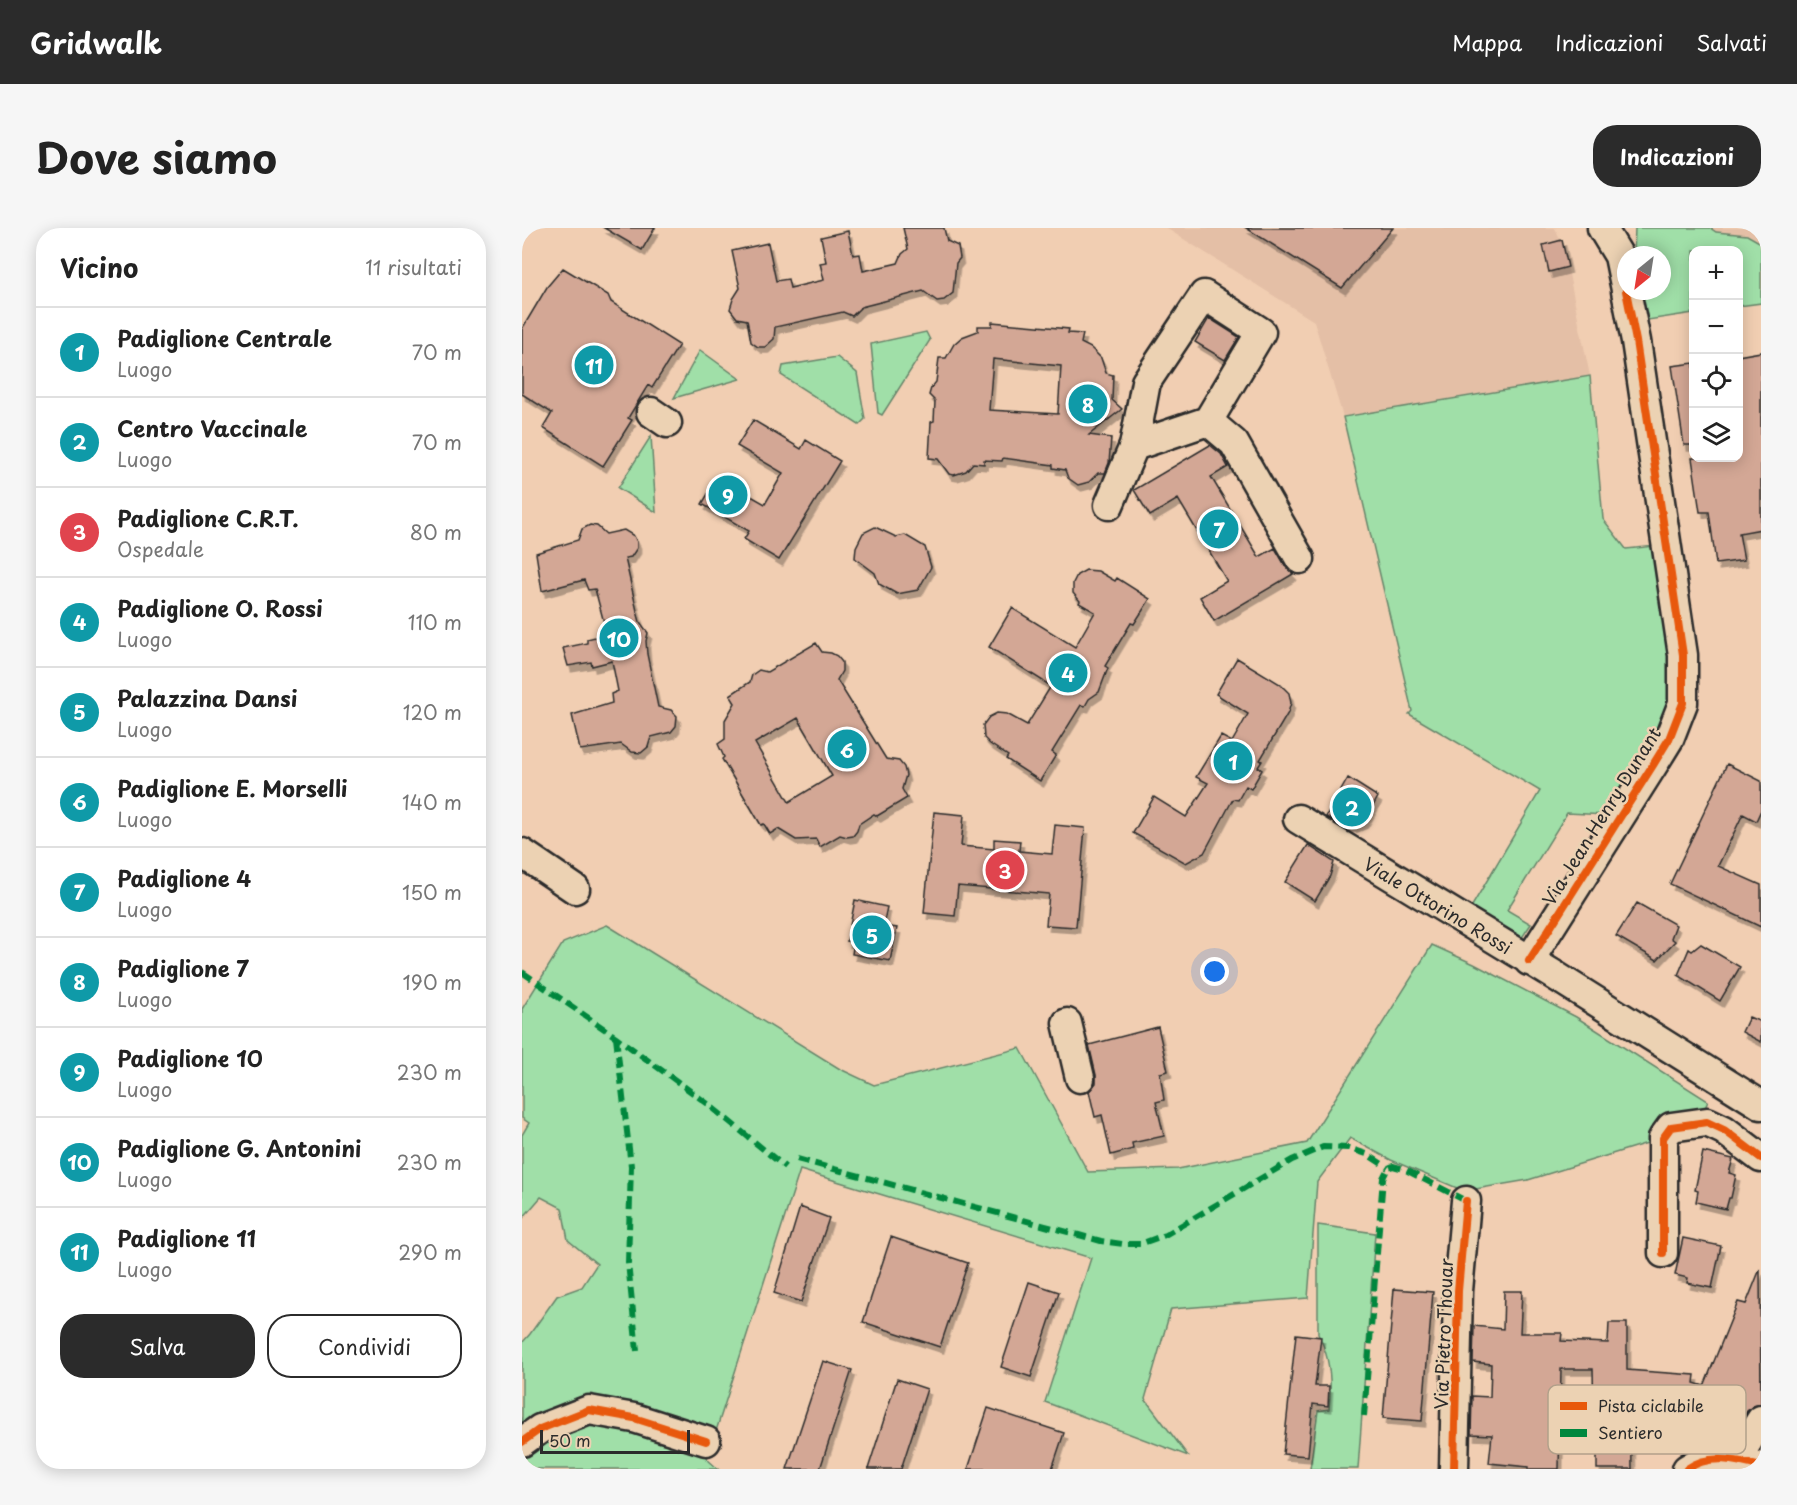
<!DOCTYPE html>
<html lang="it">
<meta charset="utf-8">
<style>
:root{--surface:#fff;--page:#f6f6f6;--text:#222;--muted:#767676;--line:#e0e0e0;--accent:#2b2b2b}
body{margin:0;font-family:"Playpen Sans",sans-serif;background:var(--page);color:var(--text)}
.controls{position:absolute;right:18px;top:18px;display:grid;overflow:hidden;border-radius:12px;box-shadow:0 3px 15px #0003}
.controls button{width:54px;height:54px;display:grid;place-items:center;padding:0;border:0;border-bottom:2px solid var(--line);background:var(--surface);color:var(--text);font:30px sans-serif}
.compass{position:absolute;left:1095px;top:18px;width:54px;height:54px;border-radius:50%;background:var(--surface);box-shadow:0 3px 15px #0003;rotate:210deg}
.scale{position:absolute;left:18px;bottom:15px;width:150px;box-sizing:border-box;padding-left:6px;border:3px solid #2b2b2b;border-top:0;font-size:16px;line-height:21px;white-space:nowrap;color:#2b2b2b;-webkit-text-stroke:4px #ecd2b3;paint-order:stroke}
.you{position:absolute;left:693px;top:744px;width:21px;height:21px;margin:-15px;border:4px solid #fff;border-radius:50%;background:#1a73e8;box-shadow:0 0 0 9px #1a73e833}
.badge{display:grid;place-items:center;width:39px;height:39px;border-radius:50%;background:var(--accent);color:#fff;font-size:20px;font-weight:700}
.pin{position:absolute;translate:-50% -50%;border:3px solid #fff;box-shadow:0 2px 6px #0006}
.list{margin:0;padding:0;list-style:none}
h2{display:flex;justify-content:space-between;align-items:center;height:78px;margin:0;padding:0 24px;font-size:26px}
h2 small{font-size:20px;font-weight:400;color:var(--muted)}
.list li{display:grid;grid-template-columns:39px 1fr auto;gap:18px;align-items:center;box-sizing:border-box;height:90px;padding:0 24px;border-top:2px solid var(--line)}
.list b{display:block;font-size:22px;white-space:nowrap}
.list p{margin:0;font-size:20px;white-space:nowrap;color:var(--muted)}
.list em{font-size:20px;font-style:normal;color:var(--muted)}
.actions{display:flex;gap:12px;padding:18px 24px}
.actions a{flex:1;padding:14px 0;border:2px solid var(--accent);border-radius:24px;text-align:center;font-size:21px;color:var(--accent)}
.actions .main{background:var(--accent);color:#fff}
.icon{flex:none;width:33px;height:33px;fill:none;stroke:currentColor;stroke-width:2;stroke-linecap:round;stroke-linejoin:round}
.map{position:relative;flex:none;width:1239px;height:1241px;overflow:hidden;border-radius:24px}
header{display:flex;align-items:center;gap:36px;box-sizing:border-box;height:84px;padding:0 30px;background:var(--accent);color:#fff}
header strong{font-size:28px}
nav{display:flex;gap:33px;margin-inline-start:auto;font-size:21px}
.intro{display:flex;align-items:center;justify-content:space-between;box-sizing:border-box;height:144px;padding:0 36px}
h1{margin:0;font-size:42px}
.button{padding:15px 27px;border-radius:24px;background:var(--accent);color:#fff;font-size:21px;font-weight:700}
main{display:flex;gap:36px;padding:0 36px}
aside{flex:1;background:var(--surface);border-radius:24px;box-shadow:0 3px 15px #0003}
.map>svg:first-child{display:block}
.built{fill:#e4bfa6}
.green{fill:#a0dfa8;stroke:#66856a;stroke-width:1.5}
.building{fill:#d3a795;stroke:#2b2b2b;stroke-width:1.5;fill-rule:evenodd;filter:url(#shadow)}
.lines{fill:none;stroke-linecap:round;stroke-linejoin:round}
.minor-casing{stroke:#2b2b2b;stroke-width:33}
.minor{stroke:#ecd2b3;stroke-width:28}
.quiet{stroke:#00873e;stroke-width:6;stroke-dasharray:12 6;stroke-linecap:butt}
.cycleway-casing{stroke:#ecd2b3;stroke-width:11}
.cycleway{stroke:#e8590c;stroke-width:8}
.labels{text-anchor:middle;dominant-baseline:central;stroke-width:5;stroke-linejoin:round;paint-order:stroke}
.street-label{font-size:18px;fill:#2b2b2b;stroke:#ecd2b3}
.key{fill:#ecd2b3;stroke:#b2a08a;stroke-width:1.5}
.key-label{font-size:16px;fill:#2b2b2b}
</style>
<header>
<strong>Gridwalk</strong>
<nav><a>Mappa</a><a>Indicazioni</a><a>Salvati</a></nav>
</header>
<div class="intro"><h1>Dove siamo</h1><a class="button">Indicazioni</a></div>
<main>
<aside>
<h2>Vicino<small>11 risultati</small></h2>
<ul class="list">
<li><span class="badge" style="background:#0f9aa8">1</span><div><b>Padiglione Centrale</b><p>Luogo</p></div><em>70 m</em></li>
<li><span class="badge" style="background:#0f9aa8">2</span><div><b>Centro Vaccinale</b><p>Luogo</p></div><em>70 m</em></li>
<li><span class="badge" style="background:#e0444e">3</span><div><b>Padiglione C.R.T.</b><p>Ospedale</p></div><em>80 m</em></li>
<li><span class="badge" style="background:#0f9aa8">4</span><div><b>Padiglione O. Rossi</b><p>Luogo</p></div><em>110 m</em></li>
<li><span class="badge" style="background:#0f9aa8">5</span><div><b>Palazzina Dansi</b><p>Luogo</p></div><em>120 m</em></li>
<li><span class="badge" style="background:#0f9aa8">6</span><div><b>Padiglione E. Morselli</b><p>Luogo</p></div><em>140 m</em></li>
<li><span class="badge" style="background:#0f9aa8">7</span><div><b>Padiglione 4</b><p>Luogo</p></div><em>150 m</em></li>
<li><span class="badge" style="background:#0f9aa8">8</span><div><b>Padiglione 7</b><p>Luogo</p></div><em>190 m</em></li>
<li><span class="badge" style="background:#0f9aa8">9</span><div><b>Padiglione 10</b><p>Luogo</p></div><em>230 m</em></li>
<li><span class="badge" style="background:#0f9aa8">10</span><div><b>Padiglione G. Antonini</b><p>Luogo</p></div><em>230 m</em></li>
<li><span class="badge" style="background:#0f9aa8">11</span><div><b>Padiglione 11</b><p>Luogo</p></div><em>290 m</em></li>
</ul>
<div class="actions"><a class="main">Salva</a><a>Condividi</a></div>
</aside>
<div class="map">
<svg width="1239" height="1241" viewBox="0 0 1239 1241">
<defs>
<filter id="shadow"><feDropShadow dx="3.5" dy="6" stdDeviation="0" flood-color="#0004"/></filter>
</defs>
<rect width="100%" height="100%" fill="#f1ceb2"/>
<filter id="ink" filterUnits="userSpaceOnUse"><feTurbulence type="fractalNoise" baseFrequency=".0167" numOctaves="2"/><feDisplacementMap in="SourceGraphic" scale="12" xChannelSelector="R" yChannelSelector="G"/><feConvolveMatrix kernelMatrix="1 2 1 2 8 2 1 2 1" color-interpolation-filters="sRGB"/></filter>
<g filter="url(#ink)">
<path class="built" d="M644 0H1033L1041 17 1068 148 821 189 792 93Z
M1188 0H1239V15L1225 7 1194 4Z"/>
<path class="green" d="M1113 0H1188L1194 4 1225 7 1239 15V75L1217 78 1216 22H1172L1171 85 1126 92 1119 63H1140V27H1112Z
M404 104 408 112 360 187 356 185 349 116Z
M178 122 218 151 152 170Z
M315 129 335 145 343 191 337 197 259 147 261 138Z
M1068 148 1081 291 1104 321 1134 318C1141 361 1161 433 1148 474 1135 515 1107 551 1085 587L1045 585 985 682 1009 696 997 714 947 683 1018 563 887 486 890 483 821 189Z
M129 208 134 284 96 260Z
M85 697 318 841 352 857 498 820 566 944 656 941 785 915 910 717 952 736 1054 789 1186 873 1180 887 1135 912 1006 952 942 963 869 932 828 910 795 954 786 1070 649 1081 623 1171 666 1228 523 1174 569 1030 278 942 185 1231 196 1241H0V1115L8 1106 35 1068 60 1059 75 1036 46 1012 40 980 19 969 0 991V907L7 895 0 890V781L41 715Z
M796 997 853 1005 836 1241H788L796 1183 807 1181C810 1155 808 1128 796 1106Z"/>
<path class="building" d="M82 0H133L120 22Z
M381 0H422L425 13 436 18 438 30 434 35 431 65 422 72 415 73 401 63 339 79 330 88 321 84 253 99 252 111 243 119H236L229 114 225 92 215 90 208 81 211 71 218 60 210 23 246 15 254 53 266 51 268 60 302 52 298 35 304 34 299 9 326 3 331 27 338 26 341 43 376 35 380 26 386 21Z
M724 0H871L820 60Z
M1040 12 1046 39 1027 44 1021 17Z
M41 40 86 67 89 74 157 117 130 160 126 157 106 190 110 192 81 238 21 200 30 185 0 166V101L25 59Z
M687 90 717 109 703 132 673 114Z
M470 94 547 101 546 105 561 106 559 115 569 120 579 130 584 145 591 147 590 172 600 181 567 207 589 210 587 235 583 245H576L567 254 556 257 546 250 543 242 531 240V237L481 230 480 233 462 232V236L451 235 444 243 432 247 427 246 416 231 407 230 409 194 412 193 413 173 407 167 409 160 414 154 417 130H424L432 116 440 109 456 103V98H470ZM471 131 539 138 536 186 467 182Z
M1239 124V301L1217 305 1222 332 1194 336 1187 284H1178L1170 230H1216V128Z
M1172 135V217H1162L1150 138Z
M231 192 279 221 284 212 318 233 257 332 222 311 227 303 180 276 196 249 243 276 261 245 215 218Z
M688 217 699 226 706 239 689 249 737 329 753 320 764 339 771 346 692 393 678 369 705 353 656 271 628 288 612 262Z
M68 297 75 298 84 306 102 302 112 308 115 314V320L109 329 103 330 115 383 118 394 126 405 124 413 125 426 136 479 149 482 155 488 154 498 149 504 129 509 126 519 119 525 110 524 99 516 58 522 50 487 90 475 89 466 96 463 90 433 70 438 69 434 46 438 41 420 65 415V411L85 406 73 361 66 362 62 352 20 363 14 325 56 312 60 301Z
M353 299 374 309 383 307 403 319 409 339 396 362 375 366 357 356 353 345 333 330 334 319 341 305Z
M564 342 576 343 593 353 595 350 628 371 612 396 609 395 583 438 586 440 577 464 567 471 563 478 559 477 530 524 534 527 518 553 484 531 486 528 468 516 462 510 461 497 467 489 475 485 485 486 505 497 529 458 467 419 490 380 553 419 573 384 557 375 558 373 551 365V355L555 347Z
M294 415 300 424 309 425 315 428 320 434V443L315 452 364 531 377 533 382 539 384 547 380 561 385 570 355 588 352 586 337 596 335 603 331 608 325 609 318 607 298 619 294 611 274 612 256 601 248 606 242 596 239 597 200 531 202 529 196 516 203 511V492L213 475 208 467 228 454 230 447 237 442 245 444ZM276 490 310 548 267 574 233 515Z
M715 430 758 456 767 465 769 475 766 485 738 532 740 533 736 539 740 542 729 561 724 558 716 572 711 571 682 625 664 635 611 605 632 569 664 589 686 555 674 549 699 508 710 514 726 486 694 466Z
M1205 536 1239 553V582L1234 593 1221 586 1196 638 1239 657V699L1148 656Z
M826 550 856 569 842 594 832 598H820L804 589Z
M412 584 442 587 439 618 472 621V611L498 613 497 623 530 626 533 597 563 600 554 699 524 697 527 666 436 658 433 688 402 685Z
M786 617 812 634 808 648 793 673 763 654Z
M333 672 365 679 361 698 375 700 368 733 330 726 332 714 325 713Z
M1115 675 1154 697 1149 710 1153 713 1135 732 1094 708Z
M1179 716 1218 739 1198 773 1156 747 1167 721 1170 723Z
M1227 789 1239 794V814L1220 804Z
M636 799 646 843 638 845 642 872 634 874 642 908 610 915 611 921 589 927 580 887 573 889 567 863 574 855V847L567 817Z
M1181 924 1211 931 1207 945 1214 947 1209 970H1207L1204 981 1174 974 1176 963 1173 962Z
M278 979 307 990 279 1074 252 1065Z
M369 1009 446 1035 418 1119 341 1094Z
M1161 1010 1199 1018 1190 1060 1165 1055 1166 1050 1153 1047Z
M1238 1041 1239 1176 1231 1178 1225 1183 1214 1200 1200 1215 1180 1216 1163 1223 1173 1175 1140 1166V1171L1109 1168 1110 1241H1075V1192H1072L1071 1141H1039L1037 1241H1006V1239L967 1235 970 1207 949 1206 950 1168 968 1169 969 1136 951 1134 952 1098 981 1101 982 1063H1000L998 1105H1040L1039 1113 1086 1115 1087 1095H1105V1142L1173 1147 1172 1155 1182 1158 1216 1074 1224 1076Z
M507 1054 537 1064 509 1149 479 1139Z
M872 1061 911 1064 900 1193 861 1190Z
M774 1106 799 1109 793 1158H807L806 1178 791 1176 786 1228 761 1226Z
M301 1133 330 1142 298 1241H265Z
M375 1151 405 1161 379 1241H346Z
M466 1180 542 1205 530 1241H446Z"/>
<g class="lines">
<g class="minor-casing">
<path id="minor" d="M1080 0 1097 28 1104 62
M129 184 145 195
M686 193 712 215 778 331
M587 277 612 218 624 154 682 67 739 104 686 193 612 218
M776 591 1029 745 1239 877
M0 625 53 661
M1007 733 1131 537 1147 511 1161 475V427L1114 113 1104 63
M545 795 558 850
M1141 1025V910L1149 899 1185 894 1202 902 1239 930
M0 1214 18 1201 67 1182 112 1190 184 1213
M1214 1232 1239 1192
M932 1241 936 1063 944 973
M1165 1241C1187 1225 1215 1232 1239 1239"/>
</g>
<use href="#minor" class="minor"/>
<path class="quiet" d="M0 744 94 809 186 876 263 939
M94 809 109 938 106 1035 115 1123
M275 931 579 1013 601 1016H618L643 1007 770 932 801 919 826 920 845 926 866 940
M842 1188 861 950 866 940 871 938 882 941 944 973"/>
<g class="cycleway-casing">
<path id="cycleway" d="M1007 733 1131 537 1147 511 1161 475V427L1114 113 1104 63
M1141 1025V910L1149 899 1185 894 1202 902 1239 930
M0 1214 18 1201 67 1182 112 1190 184 1213
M932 1241 936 1063 944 973
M1165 1241C1187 1225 1215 1232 1239 1239"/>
</g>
<use href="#cycleway" class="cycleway"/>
</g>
</g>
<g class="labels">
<g class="street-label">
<text transform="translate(1079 588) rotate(-58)">Via Jean Henry Dunant</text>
<text transform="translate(916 677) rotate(31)">Viale Ottorino Rossi</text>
<text transform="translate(921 1106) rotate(-88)">Via Pietro Thouar</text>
</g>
</g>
<rect x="1026" y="1157" width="198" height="69" rx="9" class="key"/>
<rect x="1038" y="1174" width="27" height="8" fill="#e8590c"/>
<rect x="1038" y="1201" width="27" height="8" fill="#00873e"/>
<g class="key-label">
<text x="1076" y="1184">Pista ciclabile</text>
<text x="1076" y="1211">Sentiero</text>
</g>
</svg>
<div class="controls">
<button>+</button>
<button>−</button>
<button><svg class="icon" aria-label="locate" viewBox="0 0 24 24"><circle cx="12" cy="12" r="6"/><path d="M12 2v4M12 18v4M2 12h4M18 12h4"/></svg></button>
<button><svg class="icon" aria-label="layers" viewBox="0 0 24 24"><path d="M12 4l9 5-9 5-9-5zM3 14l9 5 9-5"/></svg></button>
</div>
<svg class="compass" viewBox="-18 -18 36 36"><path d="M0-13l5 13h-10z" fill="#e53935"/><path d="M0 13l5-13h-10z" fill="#767676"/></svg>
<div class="scale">50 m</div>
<div class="you"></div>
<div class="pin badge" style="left:711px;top:533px;background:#0f9aa8">1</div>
<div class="pin badge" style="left:830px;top:579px;background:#0f9aa8">2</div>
<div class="pin badge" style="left:483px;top:642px;background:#e0444e">3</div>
<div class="pin badge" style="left:546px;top:445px;background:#0f9aa8">4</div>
<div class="pin badge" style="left:350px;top:707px;background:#0f9aa8">5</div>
<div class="pin badge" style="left:325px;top:521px;background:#0f9aa8">6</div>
<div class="pin badge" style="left:697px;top:301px;background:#0f9aa8">7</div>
<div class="pin badge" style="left:566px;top:176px;background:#0f9aa8">8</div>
<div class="pin badge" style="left:206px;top:267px;background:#0f9aa8">9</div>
<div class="pin badge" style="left:97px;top:410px;background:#0f9aa8">10</div>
<div class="pin badge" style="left:72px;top:137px;background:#0f9aa8">11</div>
</div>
</main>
